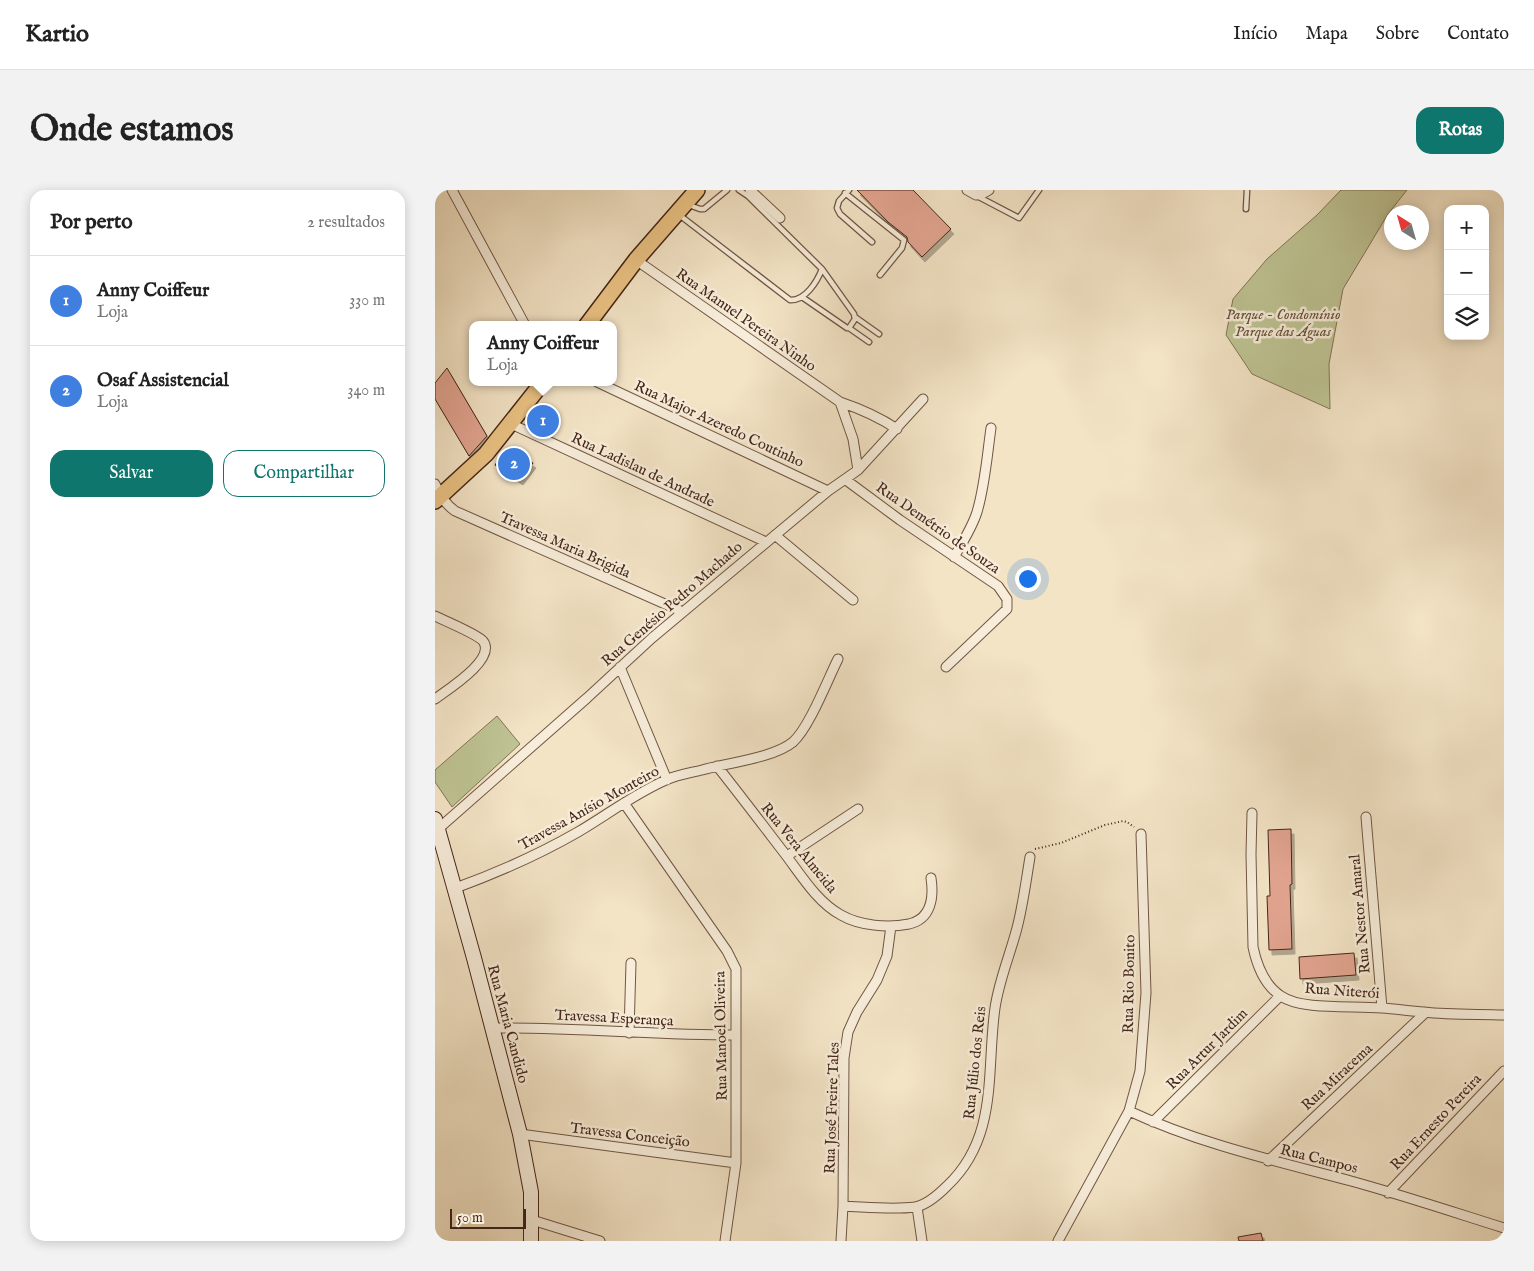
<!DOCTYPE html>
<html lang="pt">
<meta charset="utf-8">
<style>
:root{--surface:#fff;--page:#f2f2f2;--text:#222;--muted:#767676;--line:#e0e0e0;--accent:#0f766e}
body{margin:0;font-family:"IM FELL English",serif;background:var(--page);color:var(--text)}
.controls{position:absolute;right:15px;top:15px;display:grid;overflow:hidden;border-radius:10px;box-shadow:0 2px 12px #0003}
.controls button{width:45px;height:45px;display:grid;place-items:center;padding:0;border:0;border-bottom:1px solid var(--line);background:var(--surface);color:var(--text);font:25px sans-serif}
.compass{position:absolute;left:949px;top:15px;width:45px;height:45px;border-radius:50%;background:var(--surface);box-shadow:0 2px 12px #0003;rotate:323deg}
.scale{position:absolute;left:15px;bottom:12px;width:76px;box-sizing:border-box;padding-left:5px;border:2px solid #452618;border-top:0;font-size:14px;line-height:18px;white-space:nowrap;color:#452618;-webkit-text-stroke:4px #f7edda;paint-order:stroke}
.you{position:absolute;left:592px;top:388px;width:18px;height:18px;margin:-12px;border:4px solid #fff;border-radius:50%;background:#1a73e8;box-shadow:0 0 0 8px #1a73e833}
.badge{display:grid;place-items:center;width:32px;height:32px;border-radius:50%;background:var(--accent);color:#fff;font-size:16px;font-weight:700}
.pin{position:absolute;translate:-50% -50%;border:2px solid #fff;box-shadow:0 1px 5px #0006}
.popup{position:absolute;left:34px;top:131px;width:148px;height:65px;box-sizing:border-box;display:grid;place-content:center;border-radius:10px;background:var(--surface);filter:drop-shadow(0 1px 4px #0005);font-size:16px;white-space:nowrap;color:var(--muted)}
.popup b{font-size:19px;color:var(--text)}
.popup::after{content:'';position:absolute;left:50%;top:100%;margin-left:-10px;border:10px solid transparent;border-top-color:var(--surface)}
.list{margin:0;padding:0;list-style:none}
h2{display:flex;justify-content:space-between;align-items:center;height:65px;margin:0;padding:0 20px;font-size:21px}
h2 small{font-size:16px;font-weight:400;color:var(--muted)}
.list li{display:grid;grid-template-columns:32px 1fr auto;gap:15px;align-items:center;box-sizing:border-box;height:90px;padding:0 20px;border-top:1px solid var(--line)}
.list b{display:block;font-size:19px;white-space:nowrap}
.list p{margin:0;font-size:16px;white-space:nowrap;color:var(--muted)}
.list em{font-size:16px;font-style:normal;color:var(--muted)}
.actions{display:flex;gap:10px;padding:15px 20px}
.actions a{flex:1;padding:11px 0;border:1px solid var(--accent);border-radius:15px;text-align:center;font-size:18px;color:var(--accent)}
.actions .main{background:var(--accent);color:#fff}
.icon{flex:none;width:28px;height:28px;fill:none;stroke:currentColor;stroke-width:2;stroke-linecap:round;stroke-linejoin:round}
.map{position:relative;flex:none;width:1069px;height:1051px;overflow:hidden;border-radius:15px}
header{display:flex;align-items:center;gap:30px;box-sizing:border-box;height:70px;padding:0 25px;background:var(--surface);border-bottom:1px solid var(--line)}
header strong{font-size:24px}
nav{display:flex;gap:28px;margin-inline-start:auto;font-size:18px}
.intro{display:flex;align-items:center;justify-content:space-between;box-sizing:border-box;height:120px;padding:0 30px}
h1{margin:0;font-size:35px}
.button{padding:12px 22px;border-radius:15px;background:var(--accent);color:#fff;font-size:18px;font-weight:700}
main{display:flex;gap:30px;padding:0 30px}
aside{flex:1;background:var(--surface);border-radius:15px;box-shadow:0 2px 12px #0003}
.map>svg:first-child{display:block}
.green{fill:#bec393;stroke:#827456}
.building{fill:#e2a490;stroke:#452618;filter:url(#shadow)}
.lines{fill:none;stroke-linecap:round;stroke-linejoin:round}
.lane-casing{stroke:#705644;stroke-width:7}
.street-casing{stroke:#705644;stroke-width:11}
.secondary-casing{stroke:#452618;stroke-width:16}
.primary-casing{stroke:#452618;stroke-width:18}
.path{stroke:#452618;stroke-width:2;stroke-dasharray:1 2.5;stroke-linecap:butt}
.lane{stroke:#f7edda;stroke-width:4.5}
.street{stroke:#f7edda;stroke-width:9}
.secondary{stroke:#f7edda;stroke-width:14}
.primary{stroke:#eac283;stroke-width:15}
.labels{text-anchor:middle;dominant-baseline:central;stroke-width:5;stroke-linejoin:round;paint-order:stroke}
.park-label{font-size:15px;font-style:italic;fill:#634d37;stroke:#f7edda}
.street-label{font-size:15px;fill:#452618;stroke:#f7edda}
</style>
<header>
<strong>Kartio</strong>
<nav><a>Início</a><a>Mapa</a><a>Sobre</a><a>Contato</a></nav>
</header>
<div class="intro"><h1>Onde estamos</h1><a class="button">Rotas</a></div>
<main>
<aside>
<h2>Por perto<small>2 resultados</small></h2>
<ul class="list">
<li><span class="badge" style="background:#3f7fe0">1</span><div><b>Anny Coiffeur</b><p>Loja</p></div><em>330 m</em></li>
<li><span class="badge" style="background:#3f7fe0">2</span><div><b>Osaf Assistencial</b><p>Loja</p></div><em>340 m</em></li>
</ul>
<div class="actions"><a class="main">Salvar</a><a>Compartilhar</a></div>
</aside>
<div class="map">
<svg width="1069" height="1051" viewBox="0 0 1069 1051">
<defs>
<filter id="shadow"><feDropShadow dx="3" dy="5" stdDeviation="0" flood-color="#0004"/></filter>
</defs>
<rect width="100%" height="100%" fill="#f3e4c6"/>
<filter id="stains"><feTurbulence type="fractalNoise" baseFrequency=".004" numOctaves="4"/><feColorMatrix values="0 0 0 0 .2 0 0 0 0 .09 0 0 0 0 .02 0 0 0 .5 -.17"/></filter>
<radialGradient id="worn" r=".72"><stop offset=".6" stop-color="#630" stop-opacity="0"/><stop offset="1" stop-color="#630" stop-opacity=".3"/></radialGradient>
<path class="green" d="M906 0H972L953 24 908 99 894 174 895 219 817 184 791 145 798 109 832 69 882 25Z
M62 526 85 554 17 617 0 592V580Z"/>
<path class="building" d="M422 0H478L516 39 487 67 473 52 472 47 453 32Z
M12 178 52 246 34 266 0 209V193Z
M71 259 98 273 85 290 60 275Z
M856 639 857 694 855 695 857 759 834 760 832 706H835L833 640Z
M919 763 921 785 865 789 864 767Z
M826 1043 828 1051H804L803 1047Z"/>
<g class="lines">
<g class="lane-casing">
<path id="lane" d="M414 0 404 11 402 18 405 24 437 52
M410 3 469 50 467 58 445 85
M542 6 584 28 604 0
M254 15 265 19H269L292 0
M811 19 812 0
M243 24 355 110C370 111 382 92 387 79L313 6 304 0
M367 107 412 138H414L420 129 419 124 387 79
M420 127 444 144
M414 138 434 152"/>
</g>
<g class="street-casing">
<path id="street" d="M17 0 90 135
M315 0 345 28
M532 0 541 5 547 4 554 0
M201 70 405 212C426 219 444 227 462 239
M162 192 393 301
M405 212 418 249 423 280
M74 233 331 352
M411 290 465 330 563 396 572 409V419L511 477
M0 294C5 305 10 314 20 321L248 422
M340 345 418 410
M519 367C527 353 537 338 542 322 550 295 552 266 556 238
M0 426C10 431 42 444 48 451 62 469 12 500 0 509
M185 477 232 590
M282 576C305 605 327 634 350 664 366 685 382 712 406 725 425 736 453 738 474 734 496 729 499 708 496 688
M189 613 292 761 301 779V973L290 1051
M817 623 816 664 818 757C822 776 829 795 846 806 867 821 920 815 947 818 961 819 975 821 989 822 1015 825 1042 824 1069 825
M931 627 947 818
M3 639 152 508 217 448 393 301 423 280 488 209
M352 666 423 619
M18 699C62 683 103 665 143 642 172 625 199 604 231 590 242 585 255 583 267 580 291 573 339 568 358 552 374 538 393 489 403 469
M57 838C138 837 219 845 301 845
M194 843 196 773
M694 921C765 954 841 971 916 991 967 1005 1018 1022 1069 1038
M718 932 845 806
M85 944 301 973
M833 971 990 823
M953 1003 1069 881
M408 1016C432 1017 457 1020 480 1017 492 1015 504 1004 512 996 564 947 551 882 560 818 564 790 575 765 582 738 588 715 591 691 595 667
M482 1017 487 1051
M97 1030 165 1051
M406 1051 408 1016 409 868 413 842 422 822 442 790 452 766 456 736
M623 1051 694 921 705 881 711 803 706 644"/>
</g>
<g class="secondary-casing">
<path id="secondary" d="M0 629 39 768 85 944 96 1002V1051"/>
</g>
<g class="primary-casing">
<path id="primary" d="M152 135 201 70 262 0
M0 311 51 264 108 192"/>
</g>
<path class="path" d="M600 659 626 653 670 635 688 631 692 632 699 637"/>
<use href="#lane" class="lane"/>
<use href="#street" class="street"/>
<use href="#secondary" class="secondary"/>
<use href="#primary" class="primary"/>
</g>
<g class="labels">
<g class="park-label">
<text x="848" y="124">Parque - Condomínio<tspan x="848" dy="17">Parque das Águas</tspan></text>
</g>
<g class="street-label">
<text transform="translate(311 130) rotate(35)">Rua Manuel Pereira Ninho</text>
<text transform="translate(284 234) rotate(25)">Rua Major Azeredo Coutinho</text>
<text transform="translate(208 280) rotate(25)">Rua Ladislau de Andrade</text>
<text transform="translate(503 338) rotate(35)">Rua Demétrio de Souza</text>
<text transform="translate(130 355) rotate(24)">Travessa Maria Brigida</text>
<text transform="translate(237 414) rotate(-41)">Rua Genésio Pedro Machado</text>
<text transform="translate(154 618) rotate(-29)">Travessa Anísio Monteiro</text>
<text transform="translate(364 658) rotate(51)">Rua Vera Almeida</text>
<text transform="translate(925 724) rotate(-95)">Rua Nestor Amaral</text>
<text transform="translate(694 794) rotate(-89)">Rua Rio Bonito</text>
<text transform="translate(907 801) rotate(4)">Rua Niterói</text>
<text transform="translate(179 828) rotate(3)">Travessa Esperança</text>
<text transform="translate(73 834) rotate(75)">Rua Maria Candido</text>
<text transform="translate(286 846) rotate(-91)">Rua Manoel Oliveira</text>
<text transform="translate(772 859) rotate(-45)">Rua Artur Jardim</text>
<text transform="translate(540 873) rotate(-84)">Rua Júlio dos Reis</text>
<text transform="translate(902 887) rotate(-43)">Rua Miracema</text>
<text transform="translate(397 918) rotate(-88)">Rua José Freire Tales</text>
<text transform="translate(1001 932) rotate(-47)">Rua Ernesto Pereira</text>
<text transform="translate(195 945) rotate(7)">Travessa Conceição</text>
<text transform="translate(884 969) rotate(14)">Rua Campos</text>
</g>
</g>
<rect width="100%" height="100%" filter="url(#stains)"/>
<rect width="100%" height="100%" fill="url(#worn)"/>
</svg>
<div class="controls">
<button>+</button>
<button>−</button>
<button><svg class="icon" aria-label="layers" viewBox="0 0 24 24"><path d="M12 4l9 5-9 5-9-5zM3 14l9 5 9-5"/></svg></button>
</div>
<svg class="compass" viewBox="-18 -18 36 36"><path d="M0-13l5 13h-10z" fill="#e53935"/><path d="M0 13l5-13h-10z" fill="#767676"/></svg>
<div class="scale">50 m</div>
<div class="you"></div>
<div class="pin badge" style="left:108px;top:231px;background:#3f7fe0">1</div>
<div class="popup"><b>Anny Coiffeur</b>Loja</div>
<div class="pin badge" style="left:79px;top:274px;background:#3f7fe0">2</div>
</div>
</main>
